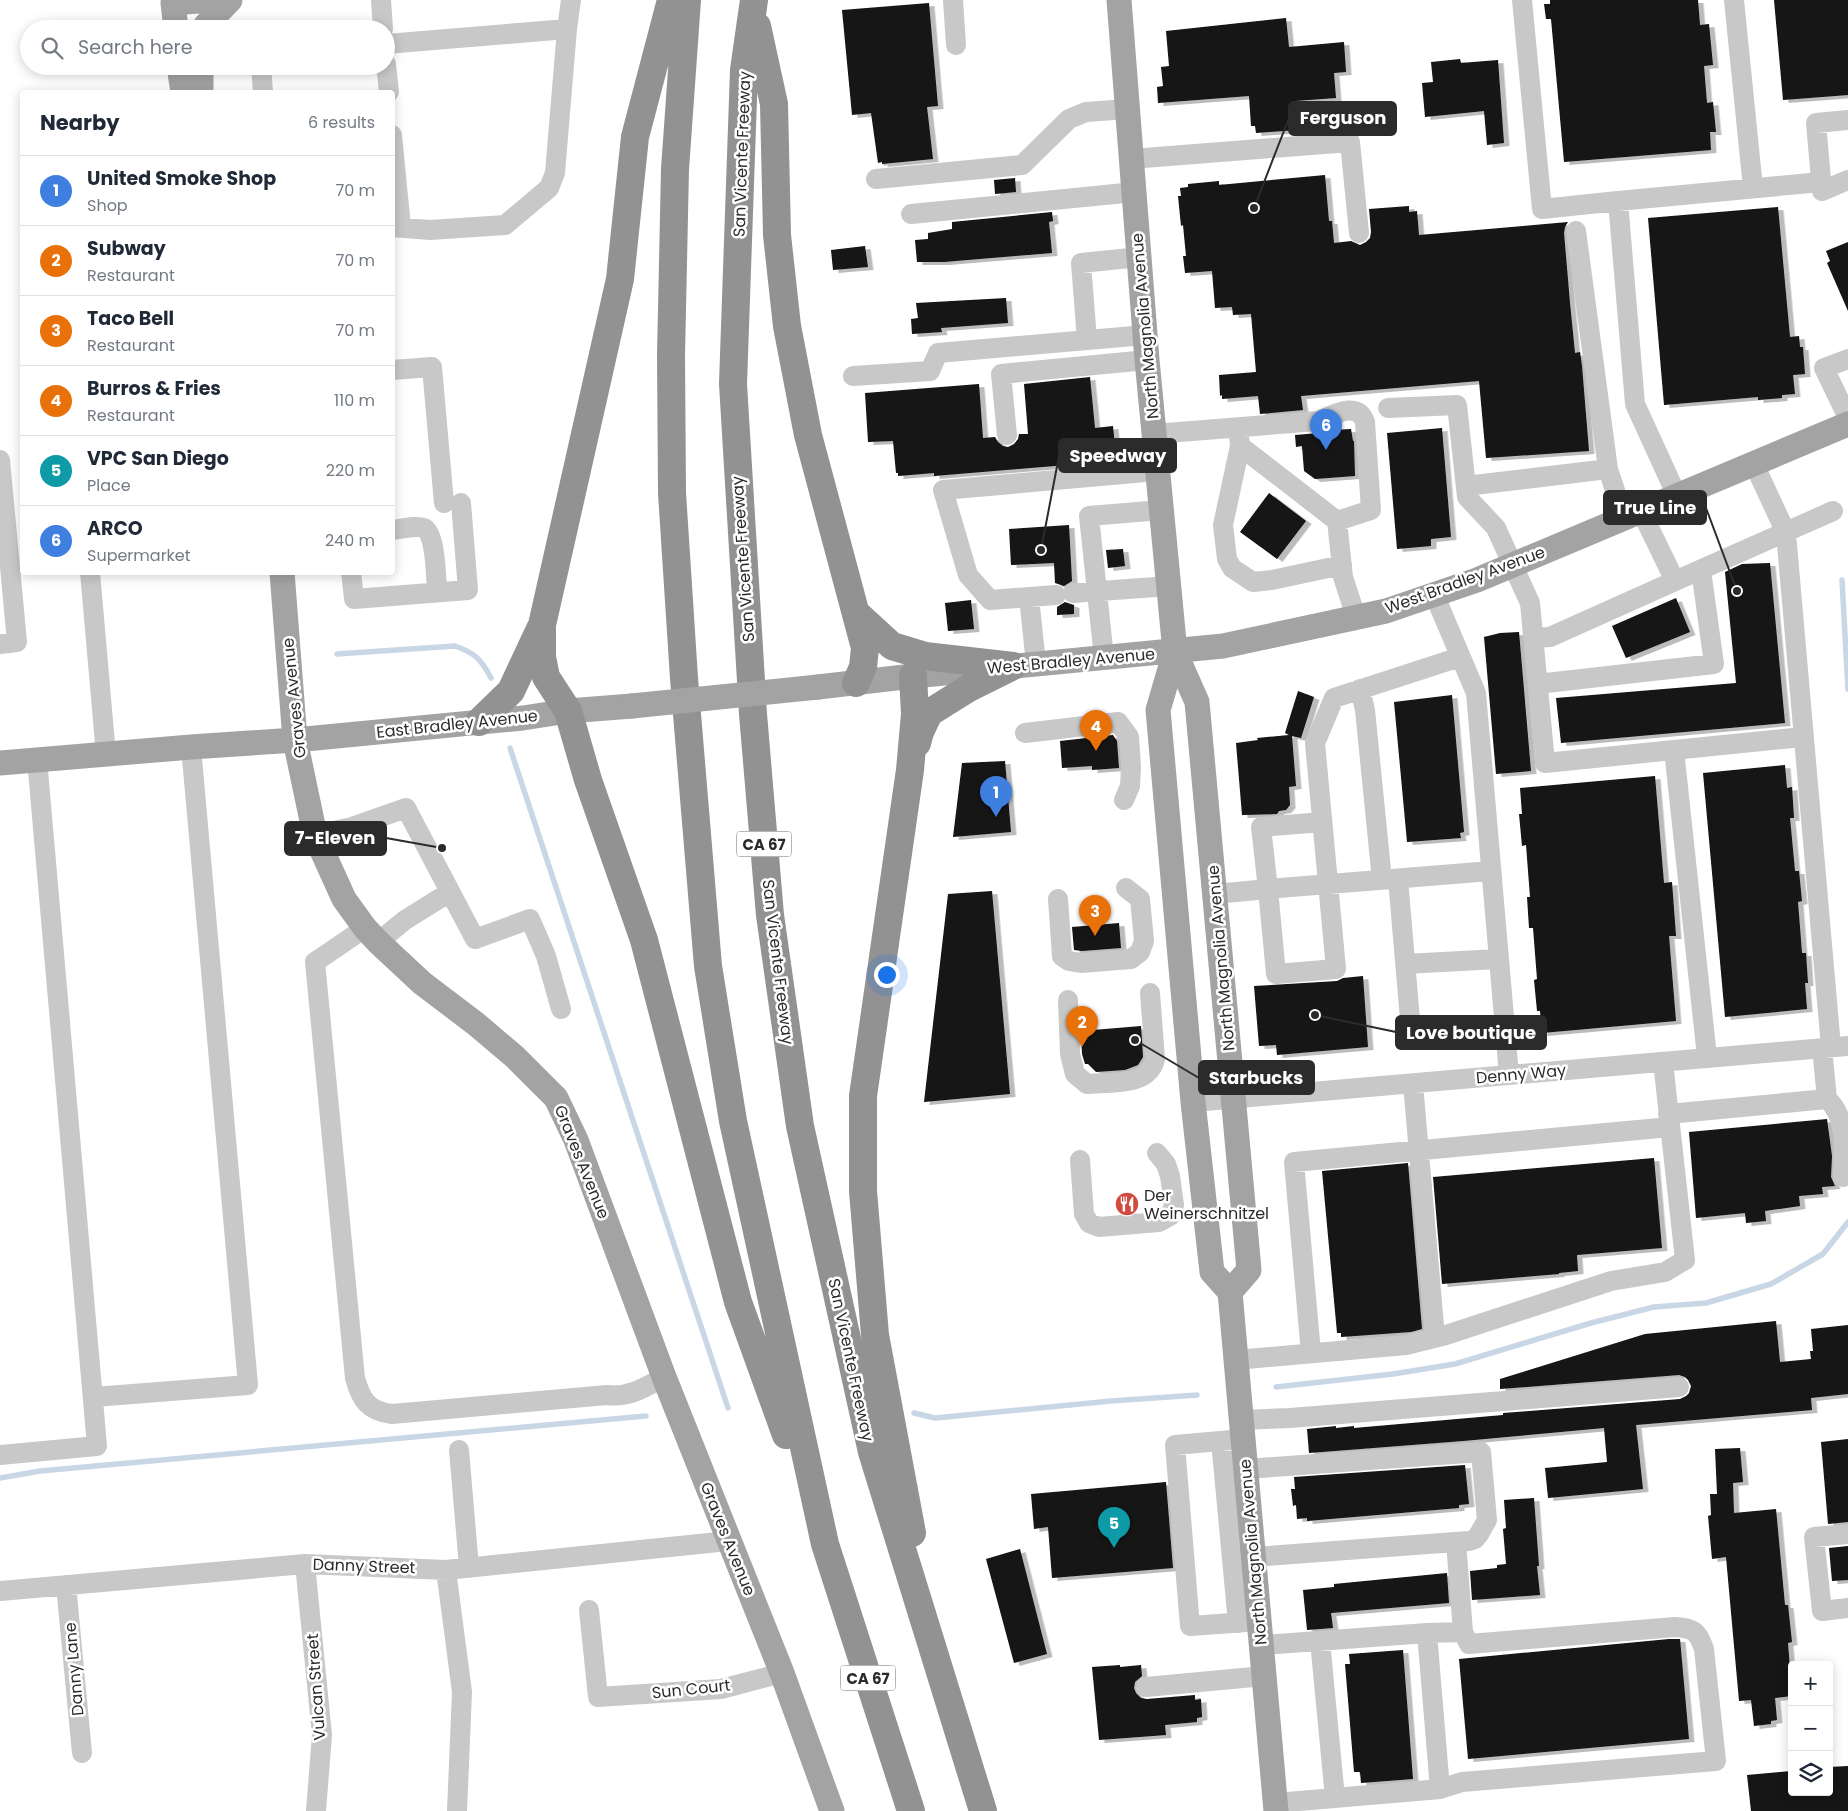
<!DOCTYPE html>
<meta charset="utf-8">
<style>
:root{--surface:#fff;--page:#f2f2f3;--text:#1f2937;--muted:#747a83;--line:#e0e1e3;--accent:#0f766e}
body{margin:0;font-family:Poppins,sans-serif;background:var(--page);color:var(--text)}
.controls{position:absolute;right:15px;bottom:15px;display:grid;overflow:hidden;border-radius:5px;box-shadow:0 2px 12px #0003}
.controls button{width:45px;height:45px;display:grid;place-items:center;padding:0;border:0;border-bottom:1px solid var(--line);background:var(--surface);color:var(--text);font:25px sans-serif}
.you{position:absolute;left:886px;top:974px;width:18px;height:18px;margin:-12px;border:4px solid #fff;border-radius:50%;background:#1a73e8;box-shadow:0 0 0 8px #1a73e833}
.badge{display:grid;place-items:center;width:32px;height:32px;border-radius:50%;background:var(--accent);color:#fff;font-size:16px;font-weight:700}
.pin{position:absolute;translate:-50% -41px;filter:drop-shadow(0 1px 2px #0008)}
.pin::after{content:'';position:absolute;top:26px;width:18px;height:15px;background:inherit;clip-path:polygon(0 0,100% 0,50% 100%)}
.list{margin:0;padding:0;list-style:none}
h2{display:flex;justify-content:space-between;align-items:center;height:65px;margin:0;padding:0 20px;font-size:21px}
h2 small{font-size:16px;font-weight:400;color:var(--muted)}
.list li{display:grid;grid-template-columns:32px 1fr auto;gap:15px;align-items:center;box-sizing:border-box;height:70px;padding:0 20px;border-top:1px solid var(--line)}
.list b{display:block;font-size:19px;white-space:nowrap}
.list p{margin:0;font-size:16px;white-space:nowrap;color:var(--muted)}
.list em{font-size:16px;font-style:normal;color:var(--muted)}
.icon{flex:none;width:28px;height:28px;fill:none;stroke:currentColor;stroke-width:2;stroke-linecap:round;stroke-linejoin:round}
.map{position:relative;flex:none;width:1848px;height:1811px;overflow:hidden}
.search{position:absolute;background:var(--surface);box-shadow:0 2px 12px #0003;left:20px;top:20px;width:375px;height:55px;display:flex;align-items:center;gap:12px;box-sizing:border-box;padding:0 18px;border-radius:28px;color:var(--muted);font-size:19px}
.panel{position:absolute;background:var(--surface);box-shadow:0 2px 12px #0003;left:20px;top:90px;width:375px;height:485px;border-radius:5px}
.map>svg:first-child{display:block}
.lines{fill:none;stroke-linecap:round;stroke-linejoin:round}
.stream{stroke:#c8d6e6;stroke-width:5.5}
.building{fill:#121212;filter:url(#shadow)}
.minor{stroke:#c8c8c8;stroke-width:20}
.major{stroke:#a3a3a3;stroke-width:25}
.highway{stroke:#929292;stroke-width:28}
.major-bridge{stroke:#a3a3a3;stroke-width:25}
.labels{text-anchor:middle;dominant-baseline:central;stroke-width:5;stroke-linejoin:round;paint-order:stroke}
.shield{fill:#fff;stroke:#6b6b6b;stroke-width:1}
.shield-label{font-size:15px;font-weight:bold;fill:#2b2b2b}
.street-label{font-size:16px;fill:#2b2b2b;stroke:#fff}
.poi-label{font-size:16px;fill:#2b2b2b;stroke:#fff;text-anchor:start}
.leader{fill:none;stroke:#2b2b2b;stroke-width:2}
.callout-dot{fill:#2b2b2b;stroke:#fff;stroke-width:2}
.callout{fill:#2b2b2b;stroke:#2b2b2b;stroke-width:2}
.callout-label{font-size:18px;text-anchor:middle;font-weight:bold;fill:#fff}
</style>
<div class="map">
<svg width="1848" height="1811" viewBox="0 0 1848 1811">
<defs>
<filter id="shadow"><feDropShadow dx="5.5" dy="3" stdDeviation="0" flood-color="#0004"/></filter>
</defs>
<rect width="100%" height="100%" fill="#fff"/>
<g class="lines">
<path class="stream" d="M1842 580 1848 689
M337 654 455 646C475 653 481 659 491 678
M510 748 728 1408
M1276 1387 1393 1374 1455 1364 1591 1323 1654 1307 1706 1303 1771 1284 1823 1254 1848 1222
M914 1413 935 1418 1111 1401 1197 1395
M0 1478 40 1471 646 1416"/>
</g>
<path class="building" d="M1550 0H1698L1700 25 1709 24 1713 65 1704 66 1707 103 1713 102 1716 132H1710L1711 150 1564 162 1551 19H1546L1544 4H1550Z
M1774 0H1848V95L1783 100Z
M929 3 938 106 927 107 933 159 882 164V162L878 163 871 113 852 115 842 10Z
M1286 18 1289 47 1344 42 1346 72 1334 73 1336 98 1295 101 1297 130 1256 133 1255 126H1251L1249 96 1158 103 1157 87 1163 86 1161 67 1169 66 1166 31Z
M1460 59 1461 63 1498 60 1504 143 1487 145 1484 111 1425 117 1422 83 1433 82 1431 62Z
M1325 175 1329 221H1332L1334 243 1351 241 1360 245 1366 242 1370 238 1371 232 1369 209 1409 206V212L1417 211 1419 235 1568 222 1565 227 1564 233 1570 303 1575 353 1580 352 1582 366 1589 451 1486 458 1479 381 1301 396 1303 410 1260 414 1258 396 1222 399V395L1220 396 1219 375 1256 372 1251 314 1233 315 1232 307 1215 308 1212 271 1185 273 1183 256H1186L1183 225 1181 226 1178 196H1181L1180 188 1188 187V184L1219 181V185Z
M1015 178 1016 192 995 194 994 180Z
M1778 207 1790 337 1799 336 1800 347H1803L1805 374 1793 375 1795 394 1782 395V398L1758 400V397L1664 405 1648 218Z
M1052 212 1053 221 1049 222 1052 253 944 262H917L915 240 928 239V233L952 229V222Z
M1848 242V311L1827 263 1830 261 1826 251Z
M865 246 868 267 833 270 831 250Z
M1006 298 1008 323 941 328 942 332 912 334 911 319 918 318 916 303Z
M1090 377 1095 428 1113 426 1116 457 1104 458V462L934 476V473L898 476V473H896L893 441 868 442 865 393 979 384 983 438 995 437 998 442 1003 446 1008 447 1014 444 1018 439 1019 434H1028L1024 384Z
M1442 428 1451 537 1431 539V546L1397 549 1387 433Z
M1330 429H1333V430L1351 429 1353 441H1354L1355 476 1315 479 1304 471 1302 446 1296 447 1295 435 1319 433Z
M1269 493 1306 521 1277 559 1240 532Z
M1069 525 1072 581 1064 586 1055 583 1054 563 1011 565 1009 529Z
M1123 549 1125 566 1108 568 1106 550Z
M1770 563 1785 723 1561 743 1556 698 1736 683 1725 572 1742 564Z
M1676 598 1690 632 1626 658 1612 626Z
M971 600 974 629 948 631 945 603Z
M1065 602 1074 605V614L1057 615V607Z
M1519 632 1531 771 1496 774 1484 637 1500 633Z
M1298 691 1314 697 1301 738 1292 736 1296 786 1289 787 1290 805 1286 810 1279 811 1277 814 1242 815 1236 743 1258 740 1257 738 1289 735 1285 733Z
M1452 695 1464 832 1460 833 1461 838 1407 842 1394 702Z
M1113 735 1117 741 1119 768 1092 770V766L1062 768 1060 741Z
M1005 761 1011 832 953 837 962 763Z
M1785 765 1787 788 1792 787 1794 818H1790L1795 871H1799L1802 901 1798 902 1802 953H1806L1808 983H1805L1807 1009 1725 1017 1703 773Z
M1655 776 1664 883 1672 882 1676 936H1669L1676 1021 1542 1033 1540 1011H1537L1534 980 1537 979 1533 928H1529L1527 897H1530L1526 845 1522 846 1519 814H1522L1520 788Z
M992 891 1010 1094 924 1102 948 894Z
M1119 923 1121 948 1082 951 1074 950 1072 927Z
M1363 976 1368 1047 1277 1055 1276 1045 1259 1046 1254 986 1337 981 1343 978Z
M1141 1026 1143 1057 1138 1065 1125 1070 1096 1072 1088 1064H1085L1082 1054 1081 1031Z
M1827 1119 1832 1156 1831 1177 1835 1186 1822 1187 1823 1194 1799 1196 1800 1206 1765 1211 1766 1221 1746 1223 1745 1213 1696 1218 1689 1132Z
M1654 1158 1662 1248 1577 1255 1578 1271 1559 1273V1274L1442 1284 1433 1177Z
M1408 1163 1422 1329 1411 1332 1341 1337V1333H1337L1322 1171Z
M1776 1321 1780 1362 1811 1359 1810 1351H1813L1811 1329 1848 1325V1394L1811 1398 1812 1410 1636 1425 1643 1489 1548 1498 1545 1468 1607 1462 1604 1428 1463 1441 1309 1453 1307 1429 1336 1426V1428L1354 1426V1428L1503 1415V1413L1680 1399 1686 1396 1689 1393 1691 1386 1688 1380 1685 1377 1679 1375 1500 1389V1379L1645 1334Z
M1848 1439V1522L1828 1524 1821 1442Z
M1740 1448 1743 1482 1733 1483 1734 1513 1776 1509 1785 1605H1788L1792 1642 1788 1643 1792 1696 1775 1698 1777 1720 1771 1721V1724L1754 1726 1751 1700 1739 1701 1726 1557 1712 1559 1708 1516 1711 1515 1710 1494H1717L1715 1449Z
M1465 1465 1469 1504 1459 1505V1508L1307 1521V1518L1297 1519 1296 1505 1293 1506 1291 1489H1295L1294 1477Z
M1166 1482 1173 1568 1052 1578 1048 1527 1034 1529 1031 1494Z
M1534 1498 1539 1566H1537L1540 1595 1472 1600 1470 1571 1497 1568V1565L1506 1564 1503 1529 1506 1528 1504 1500Z
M1848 1546V1580L1832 1581 1829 1548Z
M1020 1549 1047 1654 1014 1663 986 1559Z
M1447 1573 1449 1603 1331 1613 1333 1628 1307 1630 1303 1590 1334 1587V1584Z
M1669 1639H1680L1689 1739 1468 1759 1459 1659Z
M1403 1650 1413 1779 1361 1783 1360 1772H1354L1345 1664H1350L1349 1654Z
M1120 1665V1667L1141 1665 1142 1676 1135 1682 1134 1688 1136 1693 1141 1698 1147 1699 1195 1695V1700L1201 1699 1202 1717 1197 1718V1722L1165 1725 1166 1735 1099 1740 1092 1667Z
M1848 1766V1811H1751L1747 1775 1792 1771V1792H1829V1767Z"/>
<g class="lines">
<path class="minor" d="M381 0 383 29
M953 0 956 45
M1522 0 1542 209 1618 201
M1734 0 1753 188
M567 29 571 0
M386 44 567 29 555 173 549 188 505 225 430 230 392 227
M386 64 389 92
M261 66 263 92
M1848 120 1816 123 1822 191 1848 180
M392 135 401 227
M1131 159 1350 142 1359 233
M876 179 1022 165 1069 119 1086 112 1128 109
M911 214 1135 192
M1576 231 1608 469 1624 518
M1087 340 1081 263 1140 257
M1848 359 1824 368 1848 418
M392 370 432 367 444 503
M853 376 930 371 938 353 1145 335
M1388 408 1457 405 1467 497 1496 528 1530 603 1545 763 1803 737
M1154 434 1318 421C1333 415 1357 400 1365 422L1371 510 1337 521 1343 577 1356 617
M1007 435 1001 374 1147 360
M1239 436 1240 446 1337 521
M1240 446 1223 525 1227 559 1232 568 1253 582 1272 580 1342 565
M0 460 17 642 0 644
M1754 464 1786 533 1831 1047
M1466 486 1608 469
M1677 496 1635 404 1618 201 1821 182
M1641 511 1675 581 1833 511
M392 530C401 529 416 525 424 528 436 533 436 580 437 592
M90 572 106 755
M351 572 354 599 468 590 461 503
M1073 593 1169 586
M1434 594 1476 693 1509 1075
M1056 595 990 600 968 575 943 490 1157 471
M1029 597 1036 664
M1533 638 1550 637 1675 581
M1104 658 1089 516 1161 510
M1537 684 1714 664 1701 570
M1360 689 1365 710 1382 880
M1025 733 1118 722 1129 737 1131 767 1130 786 1124 800
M1674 750 1707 1057
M1322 822 1261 827 1268 889 1491 871
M315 835 352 827 406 808 475 939 530 919 546 956 561 1009
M1398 879 1411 1031 1504 1025
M1215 894 1268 889 1276 974 1336 969 1315 743 1334 698 1460 657
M1058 899 1062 956 1069 961 1081 963 1131 959 1140 952 1144 941 1140 899 1126 888
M365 928 315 962 355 1378C361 1400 368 1411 392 1414L607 1395C629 1398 646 1387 664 1377
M378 942 405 920 450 892
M1405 964 1498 959
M1068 1000 1070 1054 1075 1074 1087 1084C1110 1082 1149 1087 1155 1059L1150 993
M1822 1048 1827 1099C1848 1117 1844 1152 1843 1177
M1413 1084 1435 1337
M1193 1102 1848 1046
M1668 1114 1827 1099
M1080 1160 1084 1214 1089 1223 1099 1227 1159 1222 1170 1216 1174 1205 1170 1176 1166 1164 1157 1153
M1311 1353 1294 1162 1670 1127
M1236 1360 1406 1345 1446 1335 1611 1281 1665 1272 1685 1260 1663 1062
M94 1397 248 1385 191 747
M1242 1420 1290 1418 1679 1387
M1243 1439 1175 1445 1190 1626 1260 1621
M1221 1441 1238 1623
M459 1450 469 1567
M0 1455 97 1446 37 759
M1246 1469 1481 1452 1487 1520 1479 1534 1475 1539 1469 1541 1254 1557
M1848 1534 1814 1537 1822 1611 1848 1608
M305 1564 322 1735 316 1811
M446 1570 462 1692 457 1811
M66 1585 82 1753
M0 1591 305 1564 446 1570 728 1541
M589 1610 598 1697 721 1689 782 1673
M1427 1633 1463 1632 1456 1542
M1320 1641 1335 1798
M1262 1645 1427 1633 1440 1789 1276 1803
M1146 1687 1264 1676
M1440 1789 1462 1782 1716 1761 1704 1649C1698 1631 1693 1628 1675 1627L1469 1644 1463 1632"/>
<path class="major" d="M1119 0 1147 360 1175 652 1197 702 1249 1270 1230 1292
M176 29 173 3 211 0
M205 29 206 25 230 0
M179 66 183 92
M201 92V66
M282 572 295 740 315 835 344 899 365 928 378 942 422 983 476 1024 515 1057 556 1098 576 1140 664 1377 782 1673 832 1811
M1175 652 1158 710 1193 1102 1212 1272 1230 1292 1276 1811
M818 687 913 676 1223 646 1386 611 1477 580 1848 424
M0 763 191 747 295 740 523 718 568 711 632 706"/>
<path class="highway" d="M671 0 635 137 620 279 542 625V657L546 677 568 711 588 780 644 940 738 1302 786 1435
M687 0 675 169 671 356 672 493 684 678 708 966 733 1121 825 1544 911 1811
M754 0 744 70 733 384 753 714 770 915 800 1126 872 1452 983 1811
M757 26 774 104 777 235 787 326 808 435 865 648 863 667 856 683
M856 613 892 646 925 656 1013 666
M479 722 511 691 540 629
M917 743 920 732 929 713 969 688 1013 666
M912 1533 875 1335 863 1191V1096L910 770 915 714 913 676"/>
<path class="major-bridge" d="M632 706 818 687"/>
</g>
<defs>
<g id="restaurant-disc" transform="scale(1.25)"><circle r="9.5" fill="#d04a40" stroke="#fff"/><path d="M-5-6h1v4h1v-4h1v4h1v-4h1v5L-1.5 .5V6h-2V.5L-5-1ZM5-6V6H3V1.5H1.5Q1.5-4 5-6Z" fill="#fff"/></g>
</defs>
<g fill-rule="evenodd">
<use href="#restaurant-disc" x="1127" y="1204"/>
</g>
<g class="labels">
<g class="shield">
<rect x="736.5" y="831.5" width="55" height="25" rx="4"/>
<rect x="840.5" y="1665.5" width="55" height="25" rx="4"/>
</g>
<g class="shield-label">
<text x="764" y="844">CA 67</text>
<text x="868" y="1678">CA 67</text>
</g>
<g class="street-label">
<text transform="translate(742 154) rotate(-88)">San Vicente Freeway</text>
<text transform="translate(1145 326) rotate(-95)">North Magnolia Avenue</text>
<text transform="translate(743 559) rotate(-94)">San Vicente Freeway</text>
<text transform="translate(1465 580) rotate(-20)">West Bradley Avenue</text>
<text transform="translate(1071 661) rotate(-5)">West Bradley Avenue</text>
<text transform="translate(294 698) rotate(-96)">Graves Avenue</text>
<text transform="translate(457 724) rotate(-6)">East Bradley Avenue</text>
<text transform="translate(1221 958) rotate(-95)">North Magnolia Avenue</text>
<text transform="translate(778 962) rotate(83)">San Vicente Freeway</text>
<text transform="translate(1521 1074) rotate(-5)">Denny Way</text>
<text transform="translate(582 1162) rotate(68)">Graves Avenue</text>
<text transform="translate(851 1360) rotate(78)">San Vicente Freeway</text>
<text transform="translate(728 1539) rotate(68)">Graves Avenue</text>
<text transform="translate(1253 1552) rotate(-95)">North Magnolia Avenue</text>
<text transform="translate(364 1566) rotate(2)">Danny Street</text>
<text transform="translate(74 1669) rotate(-95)">Danny Lane</text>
<text transform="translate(316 1687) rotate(-94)">Vulcan Street</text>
<text transform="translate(691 1689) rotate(-6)">Sun Court</text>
</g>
<g class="poi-label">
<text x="1144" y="1195">Der<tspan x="1144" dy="18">Weinerschnitzel</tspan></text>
</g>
</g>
<path class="leader" d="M1254 208L1289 118M1041 550L1059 456M1737 591L1706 508M442 848L386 838M1315 1015L1396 1032M1135 1040L1199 1078"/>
<g class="callout-dot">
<circle cx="1254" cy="208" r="5"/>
<circle cx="1041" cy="550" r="5"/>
<circle cx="1737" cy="591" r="5"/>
<circle cx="442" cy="848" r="5"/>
<circle cx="1315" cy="1015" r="5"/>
<circle cx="1135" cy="1040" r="5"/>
</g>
<g class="callout">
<rect x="1289" y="102" width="107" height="33" rx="5"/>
<rect x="1059" y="439" width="117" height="33" rx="5"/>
<rect x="1604" y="491" width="102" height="33" rx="5"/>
<rect x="285" y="822" width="101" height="33" rx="5"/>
<rect x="1396" y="1016" width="150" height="33" rx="5"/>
<rect x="1199" y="1061" width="115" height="33" rx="5"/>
</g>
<g class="callout-label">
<text x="1343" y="124">Ferguson</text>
<text x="1118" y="462">Speedway</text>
<text x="1655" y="514">True Line</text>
<text x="335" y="844">7-Eleven</text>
<text x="1471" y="1039">Love boutique</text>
<text x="1256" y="1084">Starbucks</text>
</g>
</svg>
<div class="controls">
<button>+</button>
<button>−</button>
<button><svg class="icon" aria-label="layers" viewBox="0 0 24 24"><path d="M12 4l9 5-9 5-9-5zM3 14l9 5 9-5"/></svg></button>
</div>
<div class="you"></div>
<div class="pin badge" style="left:996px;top:817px;background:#3f7fe0">1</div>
<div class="pin badge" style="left:1082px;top:1047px;background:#e8710a">2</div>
<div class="pin badge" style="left:1095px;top:936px;background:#e8710a">3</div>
<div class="pin badge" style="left:1096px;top:751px;background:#e8710a">4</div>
<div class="pin badge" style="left:1114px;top:1548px;background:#0f9aa8">5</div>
<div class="pin badge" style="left:1326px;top:450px;background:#3f7fe0">6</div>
<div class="search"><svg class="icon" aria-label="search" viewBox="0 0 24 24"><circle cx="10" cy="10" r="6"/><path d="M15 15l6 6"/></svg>Search here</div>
<section class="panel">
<h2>Nearby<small>6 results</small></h2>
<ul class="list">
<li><span class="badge" style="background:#3f7fe0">1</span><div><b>United Smoke Shop</b><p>Shop</p></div><em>70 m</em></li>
<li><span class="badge" style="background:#e8710a">2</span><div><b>Subway</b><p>Restaurant</p></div><em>70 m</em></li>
<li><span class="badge" style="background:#e8710a">3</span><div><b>Taco Bell</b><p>Restaurant</p></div><em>70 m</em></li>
<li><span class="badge" style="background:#e8710a">4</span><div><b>Burros &amp; Fries</b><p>Restaurant</p></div><em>110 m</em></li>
<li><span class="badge" style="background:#0f9aa8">5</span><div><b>VPC San Diego</b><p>Place</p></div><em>220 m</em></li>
<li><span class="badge" style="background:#3f7fe0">6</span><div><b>ARCO</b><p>Supermarket</p></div><em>240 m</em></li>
</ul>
</section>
</div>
